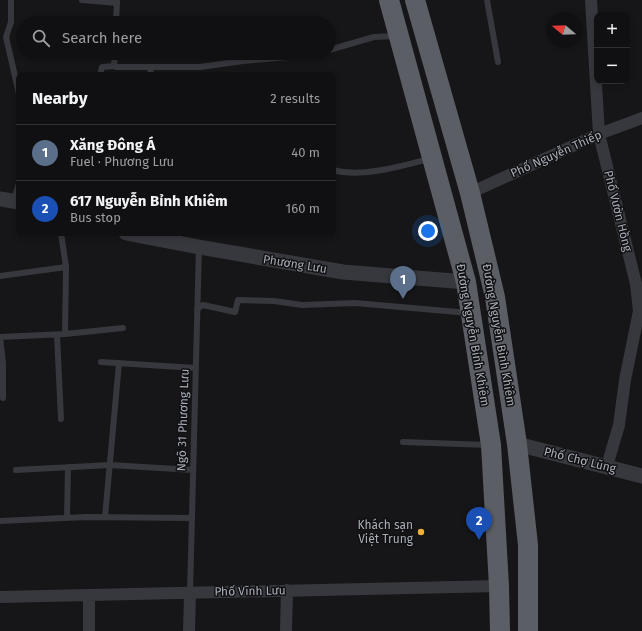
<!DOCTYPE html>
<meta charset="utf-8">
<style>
:root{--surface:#101012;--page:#1e1e20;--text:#f1f3f6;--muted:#9c9d9f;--line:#303032;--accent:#db2777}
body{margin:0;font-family:"Fira Sans",sans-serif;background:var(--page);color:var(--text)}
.controls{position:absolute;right:12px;top:12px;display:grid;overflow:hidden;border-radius:8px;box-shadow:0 2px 6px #0003}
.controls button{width:36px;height:36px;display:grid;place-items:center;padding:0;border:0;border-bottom:1px solid var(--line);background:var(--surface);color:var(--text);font:20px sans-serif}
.compass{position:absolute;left:546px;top:12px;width:36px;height:36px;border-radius:50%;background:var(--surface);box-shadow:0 2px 6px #0003;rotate:289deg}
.you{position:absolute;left:428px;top:231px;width:14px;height:14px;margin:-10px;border:3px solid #fff;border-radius:50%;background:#1a73e8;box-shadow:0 0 0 6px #1a73e833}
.badge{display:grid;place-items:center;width:26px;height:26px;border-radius:50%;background:var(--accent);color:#fff;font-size:13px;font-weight:700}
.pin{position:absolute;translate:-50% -33px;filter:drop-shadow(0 1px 2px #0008)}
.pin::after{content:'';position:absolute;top:21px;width:14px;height:12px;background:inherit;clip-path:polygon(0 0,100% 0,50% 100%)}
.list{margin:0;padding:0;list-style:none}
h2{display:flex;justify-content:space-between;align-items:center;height:52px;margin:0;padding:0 16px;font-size:17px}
h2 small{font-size:13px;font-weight:400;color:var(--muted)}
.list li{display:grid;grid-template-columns:26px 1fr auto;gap:12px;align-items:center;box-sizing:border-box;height:56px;padding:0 16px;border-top:1px solid var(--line)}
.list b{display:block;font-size:15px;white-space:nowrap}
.list p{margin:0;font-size:13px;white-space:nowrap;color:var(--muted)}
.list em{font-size:13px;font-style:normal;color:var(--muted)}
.icon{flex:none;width:22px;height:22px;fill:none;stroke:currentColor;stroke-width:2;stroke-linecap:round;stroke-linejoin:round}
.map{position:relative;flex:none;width:642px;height:631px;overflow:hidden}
.search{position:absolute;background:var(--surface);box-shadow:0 2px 6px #0003;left:16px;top:16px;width:320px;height:44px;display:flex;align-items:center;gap:10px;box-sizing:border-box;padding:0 14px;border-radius:22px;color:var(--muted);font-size:15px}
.panel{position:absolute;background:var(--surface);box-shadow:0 2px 6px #0003;left:16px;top:72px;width:320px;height:164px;border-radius:8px}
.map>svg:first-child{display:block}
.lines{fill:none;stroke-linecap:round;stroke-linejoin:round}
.service{stroke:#37383d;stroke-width:6}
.minor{stroke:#37383d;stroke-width:12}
.tertiary{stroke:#37383d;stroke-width:15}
.trunk{stroke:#5b5e65;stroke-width:20}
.poi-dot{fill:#f2b134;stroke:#111113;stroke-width:1.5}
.labels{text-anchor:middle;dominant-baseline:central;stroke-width:3;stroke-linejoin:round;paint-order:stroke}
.street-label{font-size:12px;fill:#a8adb8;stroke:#111113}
.poi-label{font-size:12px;fill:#a8adb8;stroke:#111113;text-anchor:end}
</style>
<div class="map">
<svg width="642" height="631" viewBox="0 0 642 631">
<rect width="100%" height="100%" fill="#161618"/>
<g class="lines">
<path class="service" d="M11 0V22L6 37 19 94
M82 0 117 3
M487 0 498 62
M116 23 117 1
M329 50 374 37 395 36
M115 53 114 65 116 67H200L243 61 311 55 318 53
M100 75 102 67 115 66
M150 75 151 67
M333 170C361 178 402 166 429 159
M14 200 19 183
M61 233 66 267 65 334
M0 276 66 267
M197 309 203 305 235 312 238 300 274 301 302 305 355 303 469 313
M57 335 61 419
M0 337 65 334 123 328
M0 337 3 363V398
M101 362 196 368
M403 442 488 445
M16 470 110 465 193 470
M105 517 119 363
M67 518 68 467
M0 521 86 517 191 518
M190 593 199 247"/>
<path class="minor" d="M591 0 599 134 636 284 639 311 625 380 619 425 607 466
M470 193 599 134 642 118
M0 597 499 586
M89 631V595
M189 631 190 593
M286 631 287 590"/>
<path class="tertiary" d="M0 199 19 202
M126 233 199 247 343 272 466 282
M517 444 642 476"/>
<path class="trunk" d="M389 0 466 282 491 445 499 586 500 631
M415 0 470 193 495 297 517 444 528 545V631"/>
</g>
<circle class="poi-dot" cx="421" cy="532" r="4"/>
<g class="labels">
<g class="street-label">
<text transform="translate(556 154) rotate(-24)">Phố Nguyễn Thiếp</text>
<text transform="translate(618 211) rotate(76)">Phố Vườn Hồng</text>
<text transform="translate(295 264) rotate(9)">Phương Lưu</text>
<text transform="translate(473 335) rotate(80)">Đường Nguyễn Bỉnh Khiêm</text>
<text transform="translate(499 335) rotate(80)">Đường Nguyễn Bình Khiêm</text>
<text transform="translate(183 420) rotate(-88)">Ngõ 31 Phương Lưu</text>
<text transform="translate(580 460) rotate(14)">Phố Chợ Lũng</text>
<text transform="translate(250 591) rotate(-1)">Phố Vĩnh Lưu</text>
</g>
<g class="poi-label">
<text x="413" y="525">Khách sạn<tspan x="413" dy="14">Việt Trung</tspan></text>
</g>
</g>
</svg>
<div class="controls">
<button>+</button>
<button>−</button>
</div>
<svg class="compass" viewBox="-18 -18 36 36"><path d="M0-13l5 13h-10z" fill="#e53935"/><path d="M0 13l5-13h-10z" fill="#9c9d9f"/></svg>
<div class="you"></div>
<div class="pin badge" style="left:403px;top:299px;background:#5c6f8a">1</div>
<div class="pin badge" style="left:479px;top:540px;background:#1a4fb4">2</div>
<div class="search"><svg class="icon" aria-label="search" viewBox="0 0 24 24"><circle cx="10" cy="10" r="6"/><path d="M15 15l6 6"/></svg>Search here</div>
<section class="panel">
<h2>Nearby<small>2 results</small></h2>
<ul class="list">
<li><span class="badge" style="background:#5c6f8a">1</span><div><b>Xăng Đông Á</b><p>Fuel · Phương Lưu</p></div><em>40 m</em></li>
<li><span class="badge" style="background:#1a4fb4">2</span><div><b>617 Nguyễn Bỉnh Khiêm</b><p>Bus stop</p></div><em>160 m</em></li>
</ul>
</section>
</div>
